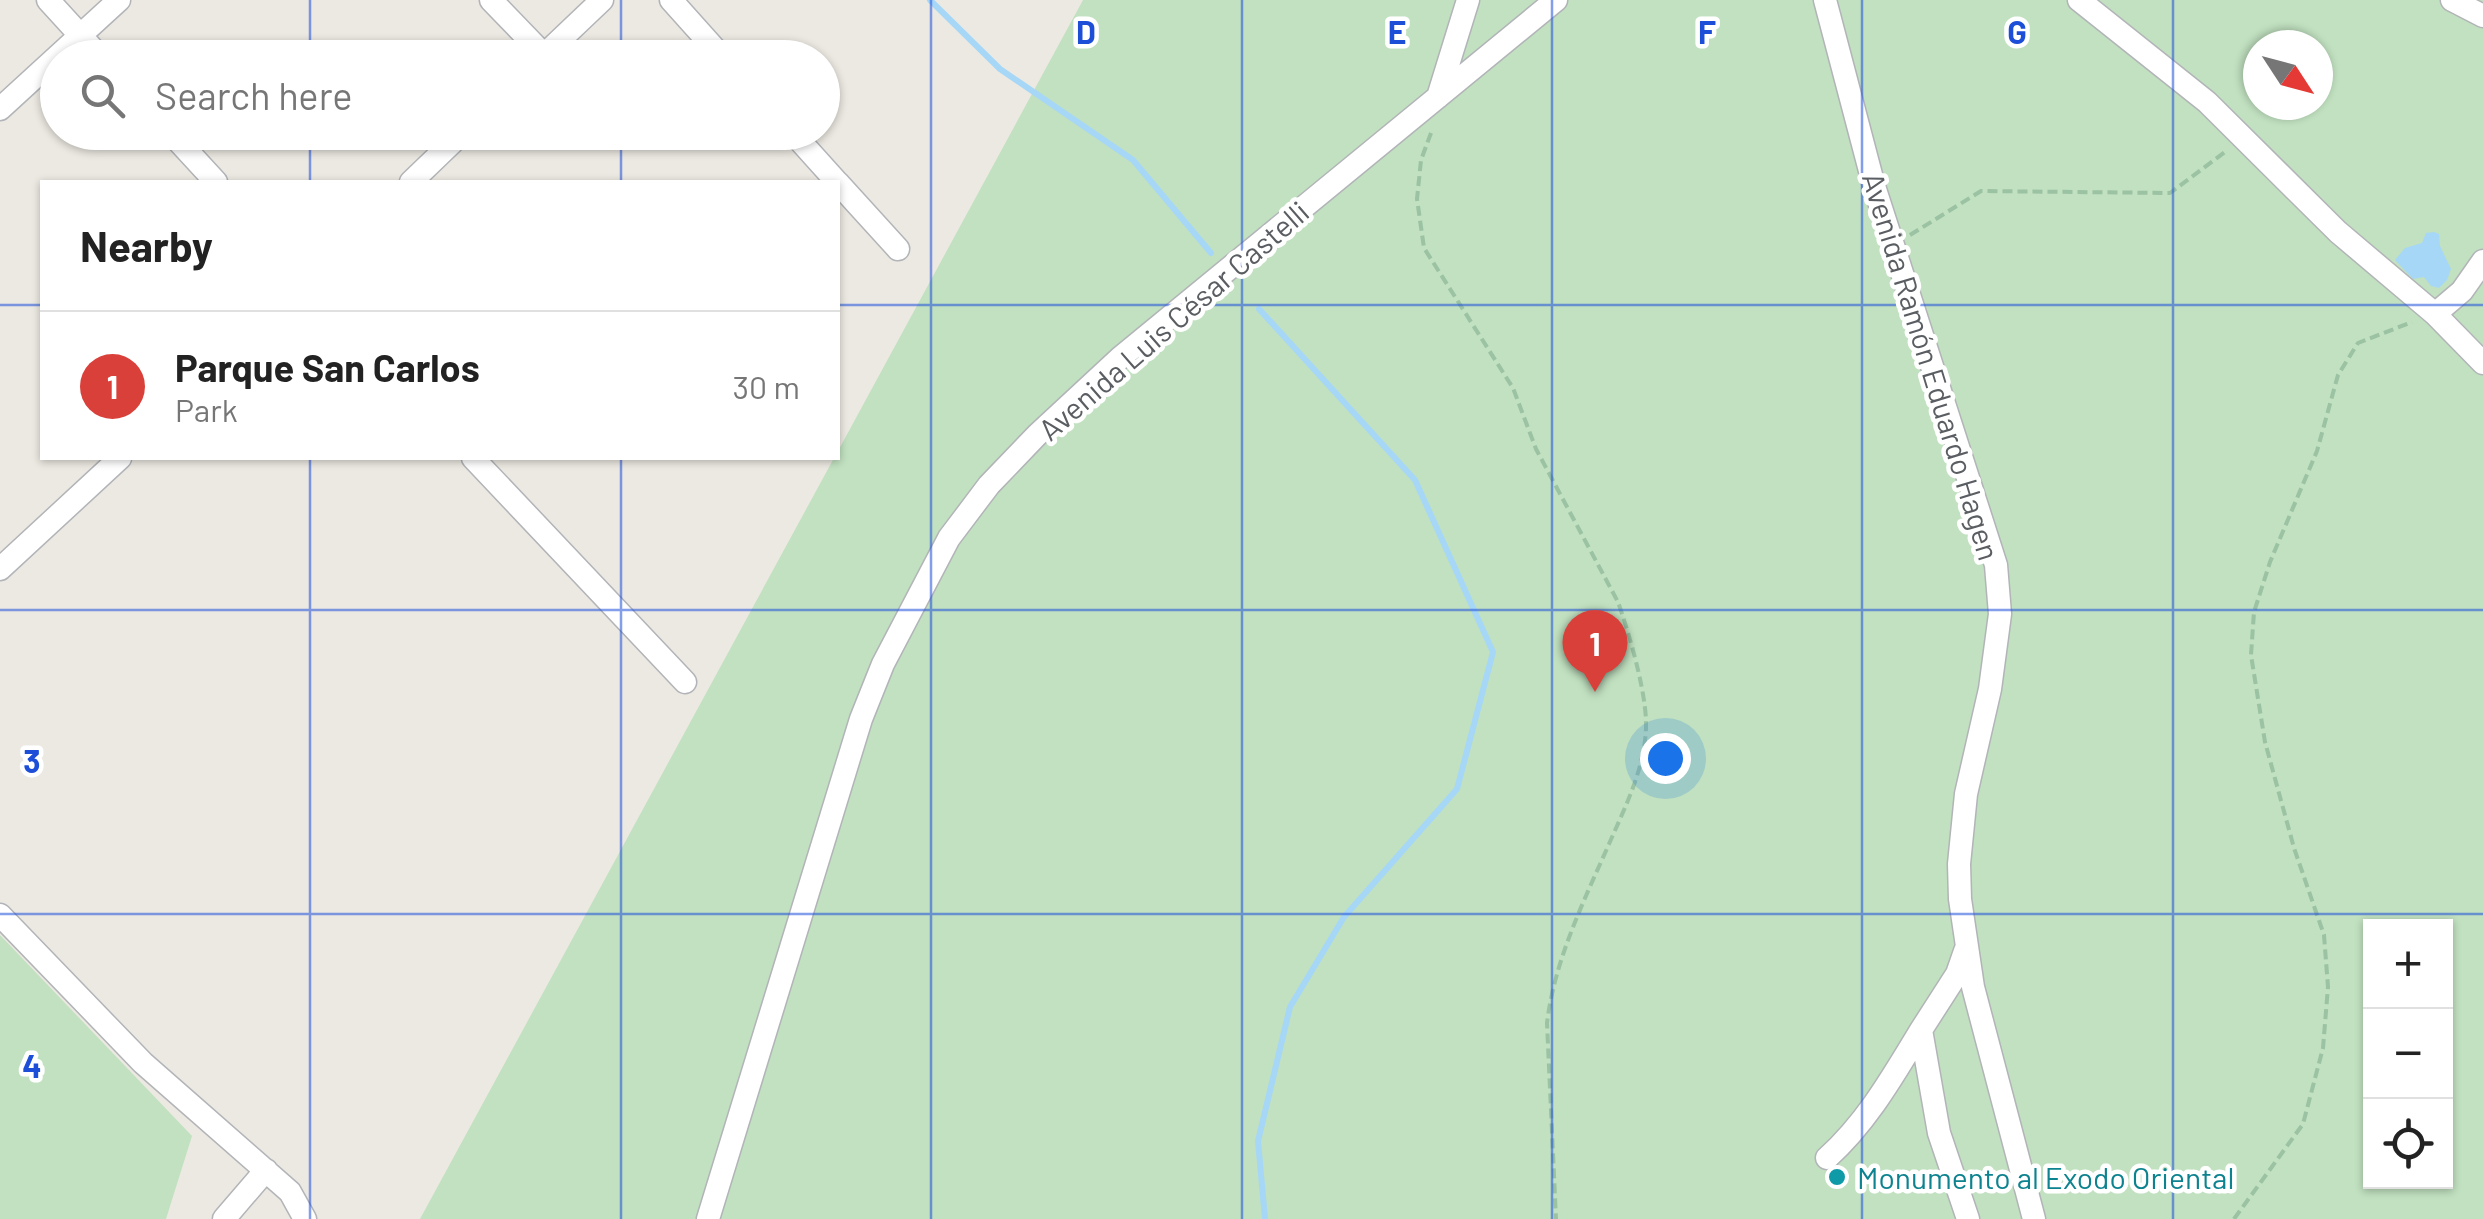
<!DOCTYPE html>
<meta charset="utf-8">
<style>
:root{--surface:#fff;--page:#f2f2f2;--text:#222;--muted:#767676;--line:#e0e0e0;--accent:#d9403a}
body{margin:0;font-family:Barlow,sans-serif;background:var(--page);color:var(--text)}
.controls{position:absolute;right:30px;bottom:30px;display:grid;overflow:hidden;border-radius:0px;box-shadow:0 2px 8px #0004}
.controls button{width:90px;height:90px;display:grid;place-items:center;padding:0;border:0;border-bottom:2px solid var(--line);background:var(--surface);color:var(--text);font:50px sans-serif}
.compass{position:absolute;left:2243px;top:30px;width:90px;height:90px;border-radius:50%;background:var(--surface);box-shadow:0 2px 8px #0004;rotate:126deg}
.you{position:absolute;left:1665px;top:758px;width:35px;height:35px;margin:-25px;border:8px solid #fff;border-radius:50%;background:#1a73e8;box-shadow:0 0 0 15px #1a73e833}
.badge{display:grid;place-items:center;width:65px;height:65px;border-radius:50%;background:var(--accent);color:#fff;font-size:32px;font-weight:700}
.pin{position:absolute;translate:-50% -82px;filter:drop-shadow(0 2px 5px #0008)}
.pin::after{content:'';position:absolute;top:52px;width:35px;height:30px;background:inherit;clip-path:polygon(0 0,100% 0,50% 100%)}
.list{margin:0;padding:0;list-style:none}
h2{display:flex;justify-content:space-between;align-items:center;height:130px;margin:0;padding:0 40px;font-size:42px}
h2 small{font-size:32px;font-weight:400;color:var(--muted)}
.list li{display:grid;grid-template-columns:65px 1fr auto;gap:30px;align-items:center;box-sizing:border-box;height:150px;padding:0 40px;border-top:2px solid var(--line)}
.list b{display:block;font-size:38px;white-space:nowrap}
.list p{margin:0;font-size:32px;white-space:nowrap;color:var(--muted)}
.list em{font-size:32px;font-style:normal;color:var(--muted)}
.icon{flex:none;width:55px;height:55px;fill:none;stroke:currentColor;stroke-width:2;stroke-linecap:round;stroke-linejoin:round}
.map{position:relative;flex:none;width:2483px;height:1219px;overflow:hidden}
.search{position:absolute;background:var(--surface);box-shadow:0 2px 8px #0004;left:40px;top:40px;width:800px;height:110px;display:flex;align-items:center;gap:25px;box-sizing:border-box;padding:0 35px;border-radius:55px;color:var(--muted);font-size:38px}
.panel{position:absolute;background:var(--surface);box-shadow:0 2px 8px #0004;left:40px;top:180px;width:800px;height:280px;border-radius:0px}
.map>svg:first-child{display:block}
.green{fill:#c1e1c0;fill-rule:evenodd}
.water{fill:#a6d7f7}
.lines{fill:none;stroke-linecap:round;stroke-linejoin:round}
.stream{stroke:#a6d7f7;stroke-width:6}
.street-casing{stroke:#b2b4b8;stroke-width:25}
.path{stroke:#9ac2a3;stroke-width:4;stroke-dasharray:10 5;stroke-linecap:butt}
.street{stroke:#fff;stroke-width:22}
.grid{fill:none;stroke:#1d4ed8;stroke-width:2.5;stroke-opacity:0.55}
.culture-dot{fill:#0f9aa8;stroke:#fff;stroke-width:4}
.labels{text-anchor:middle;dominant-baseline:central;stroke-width:9;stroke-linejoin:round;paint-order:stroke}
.street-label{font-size:30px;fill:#5a5d61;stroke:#fff}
.culture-label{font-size:30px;fill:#0d838f;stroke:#fff;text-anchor:start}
.grid-label{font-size:32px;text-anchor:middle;font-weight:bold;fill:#1d4ed8;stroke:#fff;stroke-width:9;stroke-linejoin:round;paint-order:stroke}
</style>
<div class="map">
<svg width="2483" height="1219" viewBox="0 0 2483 1219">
<rect width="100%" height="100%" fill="#ece9e2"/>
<path class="green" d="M1083 0H2483V1219H420L834 458H838V451ZM2258 45H2318V105H2258ZM2370 926H2446V1182H2370Z
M0 935 192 1136 166 1219H0Z"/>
<path class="water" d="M2434 232 2439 234 2440 246 2451 269 2447 280 2439 288 2431 286 2424 277 2413 279 2395 260 2405 248 2422 243 2426 233Z"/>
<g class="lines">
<path class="stream" d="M930 0 1000 69 1133 160 1211 253
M1259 309 1415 480 1493 652 1457 789 1344 917 1290 1007 1258 1141 1265 1219"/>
<g class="street-casing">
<path id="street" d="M48 0 101 58
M491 0 544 55
M671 0 723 58
M1825 0 1874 186 1996 565 2000 614 1990 689 1966 794 1959 864 1960 899 1973 987 2034 1219
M2079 0 2207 102 2338 232 2435 314 2483 363
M2452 0 2483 16
M541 58 602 0
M1438 97 1468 0
M0 109 119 0
M170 132 216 182
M792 132 837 182
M411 182 463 132
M838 183 898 249
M2435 314 2462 291 2483 261
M473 458 685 682
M0 569 120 458
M0 915 143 1063 290 1192 305 1219
M1965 951 1957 974 1921 1030 1939 1133 1968 1219
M1827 1158C1867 1122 1893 1076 1921 1030
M224 1219 266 1170
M708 1219 861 719 883 664 949 538 989 485 1037 435 1120 358 1556 0"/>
</g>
<path class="path" d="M1431 133 1421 160 1417 199 1424 248 1513 388 1536 449 1618 602C1629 633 1645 688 1646 721 1647 764 1626 805 1609 844 1583 903 1555 959 1547 1023L1556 1219
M1910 235 1981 191 2170 193 2225 152
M2234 1219 2303 1124 2323 1048 2328 987 2324 935 2294 848 2265 742 2251 655 2254 612 2270 562 2317 451 2338 375 2358 343 2412 322"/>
<use href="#street" class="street"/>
</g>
<path class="grid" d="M310 0V58M621 0V58M931 0V1219M1242 0V1219M1552 0V1219M1862 0V1219M2173 0V1219M310 132V182M621 132V182M0 305H42M838 305H2483M310 458V1219M621 458V1219M0 610H2483M0 914H2483"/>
<circle class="culture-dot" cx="1837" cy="1177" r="10"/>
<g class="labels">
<g class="street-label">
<text transform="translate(1173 320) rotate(-41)">Avenida Luis César Castelli</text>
<text transform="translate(1932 366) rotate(73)">Avenida Ramón Eduardo Hagen</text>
</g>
<g class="culture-label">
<text x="1857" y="1177">Monumento al Exodo Oriental</text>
</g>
</g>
<g class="grid-label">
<text x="1086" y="44">D</text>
<text x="1397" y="44">E</text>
<text x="1707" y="44">F</text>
<text x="2017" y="44">G</text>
<text x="32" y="773">3</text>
<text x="32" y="1078">4</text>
</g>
</svg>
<div class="controls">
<button>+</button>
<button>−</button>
<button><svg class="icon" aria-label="locate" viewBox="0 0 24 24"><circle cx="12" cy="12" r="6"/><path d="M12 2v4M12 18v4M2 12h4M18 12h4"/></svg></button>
</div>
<svg class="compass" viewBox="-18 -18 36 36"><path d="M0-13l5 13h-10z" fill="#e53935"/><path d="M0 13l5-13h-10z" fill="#767676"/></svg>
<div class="you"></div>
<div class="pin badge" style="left:1595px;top:692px">1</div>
<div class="search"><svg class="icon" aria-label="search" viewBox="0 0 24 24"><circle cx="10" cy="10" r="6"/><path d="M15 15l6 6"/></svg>Search here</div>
<section class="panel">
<h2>Nearby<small></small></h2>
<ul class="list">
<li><span class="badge">1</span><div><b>Parque San Carlos</b><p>Park</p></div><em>30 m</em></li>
</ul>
</section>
</div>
